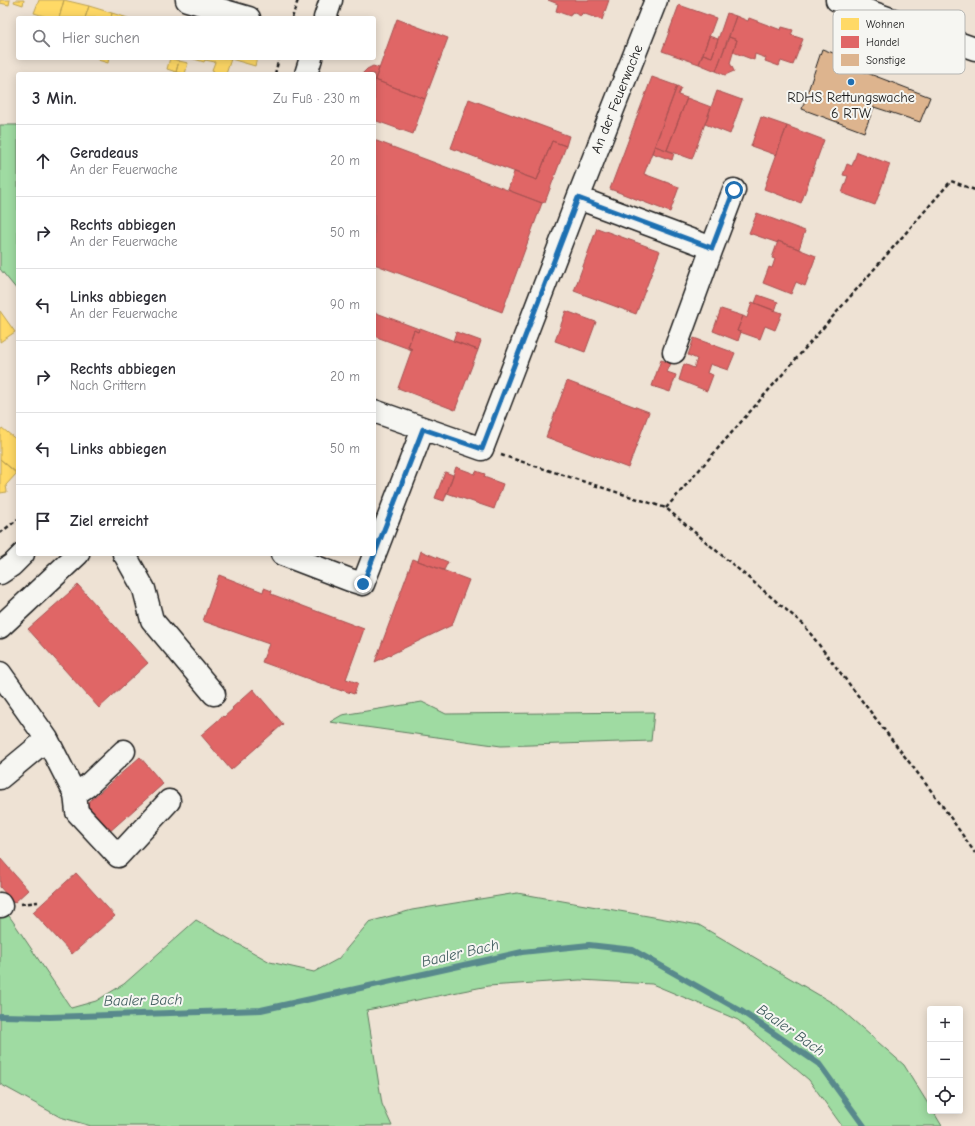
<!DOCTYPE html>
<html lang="de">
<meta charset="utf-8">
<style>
:root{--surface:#fff;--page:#f2f2f3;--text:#2b2b33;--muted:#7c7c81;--line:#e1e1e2}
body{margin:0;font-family:"Comic Neue",sans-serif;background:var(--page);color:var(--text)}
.controls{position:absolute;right:12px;bottom:12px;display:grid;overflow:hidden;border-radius:4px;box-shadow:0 2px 10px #0003}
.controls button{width:36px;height:36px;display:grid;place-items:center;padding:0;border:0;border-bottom:1px solid var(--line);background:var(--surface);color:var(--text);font:20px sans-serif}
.stop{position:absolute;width:12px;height:12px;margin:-9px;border:3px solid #1f6fb2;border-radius:50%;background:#fff}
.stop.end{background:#1f6fb2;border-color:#fff;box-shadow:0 1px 4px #0008}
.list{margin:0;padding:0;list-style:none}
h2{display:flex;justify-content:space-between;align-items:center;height:52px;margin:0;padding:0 16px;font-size:17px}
h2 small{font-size:13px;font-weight:400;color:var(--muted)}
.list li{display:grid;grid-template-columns:26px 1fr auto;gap:12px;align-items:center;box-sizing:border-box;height:72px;padding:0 16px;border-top:1px solid var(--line)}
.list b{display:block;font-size:15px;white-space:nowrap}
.list p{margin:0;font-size:13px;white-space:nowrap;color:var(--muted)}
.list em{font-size:13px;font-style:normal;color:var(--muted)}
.icon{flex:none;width:22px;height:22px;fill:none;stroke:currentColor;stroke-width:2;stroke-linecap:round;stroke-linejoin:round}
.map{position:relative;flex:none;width:975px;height:1126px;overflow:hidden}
.search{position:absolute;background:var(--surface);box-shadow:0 2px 10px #0003;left:16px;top:16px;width:360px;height:44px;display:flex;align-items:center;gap:10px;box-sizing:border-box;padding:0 14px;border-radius:4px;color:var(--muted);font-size:15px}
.panel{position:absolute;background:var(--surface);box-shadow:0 2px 10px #0003;left:16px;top:72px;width:360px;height:484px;border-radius:4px}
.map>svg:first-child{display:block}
.green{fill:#9fdba2;stroke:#5e7c5f}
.homes{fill:#ffd966;stroke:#bba050}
.shops{fill:#e06666;stroke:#a55050}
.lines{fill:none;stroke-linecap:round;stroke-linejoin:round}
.stream{stroke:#58898c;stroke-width:6}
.building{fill:#ddb48e;stroke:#1c1c1c}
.minor-casing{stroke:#1c1c1c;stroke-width:25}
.major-casing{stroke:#1c1c1c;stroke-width:25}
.path{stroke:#1c1c1c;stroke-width:2.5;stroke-dasharray:4 3;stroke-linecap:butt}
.minor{stroke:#f6f6f2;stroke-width:22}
.major{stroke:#f6f6f2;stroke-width:22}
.route{stroke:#1f6fb2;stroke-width:5}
.poi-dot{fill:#1f6fb2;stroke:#f6f6f2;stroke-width:1.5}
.labels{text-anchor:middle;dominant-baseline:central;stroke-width:4;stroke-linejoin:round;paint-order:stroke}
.poi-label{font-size:14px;fill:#1c1c1c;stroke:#f6f6f2}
.street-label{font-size:14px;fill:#1c1c1c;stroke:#f6f6f2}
.water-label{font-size:15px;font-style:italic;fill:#3f5b5d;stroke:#f6f6f2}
.key{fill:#f6f6f2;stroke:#b5b5b2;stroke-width:1}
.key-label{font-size:11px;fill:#1c1c1c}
</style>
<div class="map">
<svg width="975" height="1126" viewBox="0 0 975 1126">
<rect width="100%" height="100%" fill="#eee2d4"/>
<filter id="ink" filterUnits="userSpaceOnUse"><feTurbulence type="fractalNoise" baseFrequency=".025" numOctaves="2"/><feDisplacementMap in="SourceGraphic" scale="8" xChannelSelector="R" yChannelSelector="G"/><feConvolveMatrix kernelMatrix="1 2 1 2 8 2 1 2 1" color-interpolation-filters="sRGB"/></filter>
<g filter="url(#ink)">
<path class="green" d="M0 125H18V291L0 269Z
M422 702 446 714 654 712 651 741 501 746 330 722 342 715Z
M517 893 699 925 836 1005 904 1065 930 1107V1111H933L942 1126H842L809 1080 738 1020 652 984 580 980 488 986 367 1010 382 1104 392 1126H91L60 1117 0 1084V904L12 920 71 1008 96 1001 124 984 196 920 270 962 314 972 338 959 369 922 412 910Z"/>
<path class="homes" d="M0 0H10L9 5 0 3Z
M15 0H24L23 5 14 2Z
M39 0H64L59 18H50L34 13Z
M64 0 89 6 85 18H59Z
M89 6 112 13 111 18H85Z
M112 13 128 18H111Z
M99 58H109L108 63 98 60Z
M170 58 179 61 176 72 167 69Z
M191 58H206L204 62Z
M206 58H226L231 59 226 74H213L214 71 212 70 215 62 205 60Z
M231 58H257L255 66 231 59Z
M179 61 188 63 185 74 176 72Z
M0 311 15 332 0 342Z
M2 428 18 441V475L0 459V431Z
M0 459 17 473 6 485 7 492 0 493Z"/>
<path class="shops" d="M548 0H609L602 20 582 13 581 16 572 12 570 16 556 11 558 4Z
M679 5 716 18 699 64 662 51Z
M727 13 736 16 716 71 699 64 703 54 712 57Z
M736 16 748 21 749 18 781 30 782 27 793 30 791 35 803 39 793 65 781 61 779 66 765 61 766 58 755 54 754 60 733 52 737 40 729 37Z
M397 19 448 38 425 99 375 80Z
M709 36 718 39 712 57 703 54Z
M729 37 737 40 730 63 734 71 725 75 716 71Z
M373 66 379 68 374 82V74H362L367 69Z
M652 77 677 86 644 174 679 187 670 212 610 189Z
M375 80 425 99 413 134 374 120Z
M677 86 681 88 678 95 687 98 667 150 655 146Z
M717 91 742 100 730 134 705 124Z
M687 98 711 107 692 159 667 150Z
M469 99 569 136 566 146 552 141 537 180 451 148Z
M761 117 787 126 776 155 751 146Z
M787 126 824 140 801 203 764 189Z
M374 140 542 203 502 312 374 264Z
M552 141 566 146 545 202 542 203 508 190 514 172 537 180Z
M655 146 674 153 672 160 652 153Z
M857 152 890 164 875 205 842 193 848 176 843 175 847 164 852 166Z
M757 213 805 231 799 249 778 241V243L749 233Z
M597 228 660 251 636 314 574 291Z
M778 241 816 256 805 286 796 282 791 294 763 283 769 267 772 268 775 259 772 258Z
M758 295 778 302 775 311 755 303Z
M752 302 782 313 775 330 765 326 760 339 737 331 743 316 747 318Z
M721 309 743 316 737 331 741 332 738 341 713 331Z
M566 311 596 322 585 352 555 341Z
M374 312 419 329 418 332 414 330 408 347 412 349V350L374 336Z
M420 328 478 350 455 410 398 388 412 349 408 347 414 330 418 332Z
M456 332 481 341 478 350 453 341Z
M694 338 735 353 728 370 710 364 707 373 713 375 707 391 679 380 684 364 694 368 697 359 688 355Z
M661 360 671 363 667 372 676 375 670 392 652 386Z
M567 381 649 412 628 468 546 437Z
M456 467 475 474 476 471 485 474 484 477 503 484 494 509 447 493Z
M445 472 453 475 444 501 435 498Z
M421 551 448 562 444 570 418 561Z
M413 559 469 580 452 625 375 662Z
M219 575 263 592 264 588 272 591 271 594 364 629 346 679 358 683 354 694 342 690V691L262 662 269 644 203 621Z
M78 585 148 663 99 708 28 629Z
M253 689 283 724 231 770 201 735 223 716 224 717 233 709 232 708Z
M140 757 163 784 108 833 84 806Z
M0 858 28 890 14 903 0 887Z
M76 873 115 916 72 954 33 912Z"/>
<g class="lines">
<path class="stream" d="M0 1016 50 1017 261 1010 522 952 589 945 633 950 741 1011 819 1064 864 1126"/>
</g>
<path class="building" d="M822 49 853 60 849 66 930 97 920 122 874 107 864 132 802 109Z"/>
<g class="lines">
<g class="minor-casing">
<path id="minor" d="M187 0 249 18
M837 0 975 49
M578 198 712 248 734 190
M674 352 712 248
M374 411 482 449 578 198 656 0
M124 554 125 555 144 589 152 620 214 694
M282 554 350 580 363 584 423 429
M0 627 78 554
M0 673 47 739 75 794 77 812 118 856 169 801
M0 778 47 739
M75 794 87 786 124 751
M0 904 1 906"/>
</g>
<g class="major-casing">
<path id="major" d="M325 18 331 0
M306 74 311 58
M0 573 12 565 23 554"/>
</g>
<path class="path" d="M292 18 298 0
M275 74 279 58
M501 455 666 508 803 624 939 801 975 853
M666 508 951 181 975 190
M0 533 18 519
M21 904 38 902"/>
<use href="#minor" class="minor"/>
<use href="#major" class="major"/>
</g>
</g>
<g class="lines" filter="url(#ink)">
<path class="route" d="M363 584 423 429 482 449 578 198 712 248 734 190"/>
</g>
<circle class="poi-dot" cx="851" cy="82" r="4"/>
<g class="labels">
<g class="poi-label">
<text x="851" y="97">RDHS Rettungswache<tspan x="851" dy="16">6 RTW</tspan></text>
</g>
<g class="street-label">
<text transform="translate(617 99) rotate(-68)">An der Feuerwache</text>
</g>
<g class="water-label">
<text transform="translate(460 953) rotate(-13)">Baaler Bach</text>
<text transform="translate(143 1000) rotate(-1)">Baaler Bach</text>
<text transform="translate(791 1030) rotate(35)">Baaler Bach</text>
</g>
</g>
<rect x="833" y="10" width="132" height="64" rx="6" class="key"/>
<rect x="841" y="18" width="18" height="12" fill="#ffd966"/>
<rect x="841" y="36" width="18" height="12" fill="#e06666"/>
<rect x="841" y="54" width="18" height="12" fill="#ddb48e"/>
<g class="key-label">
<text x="866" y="28">Wohnen</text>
<text x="866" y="46">Handel</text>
<text x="866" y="64">Sonstige</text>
</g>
</svg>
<div class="controls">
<button>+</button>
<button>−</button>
<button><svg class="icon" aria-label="locate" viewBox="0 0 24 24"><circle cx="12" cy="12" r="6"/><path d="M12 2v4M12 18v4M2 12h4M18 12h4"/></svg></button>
</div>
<div class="stop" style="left:734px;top:190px"></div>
<div class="stop end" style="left:363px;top:584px"></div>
<div class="search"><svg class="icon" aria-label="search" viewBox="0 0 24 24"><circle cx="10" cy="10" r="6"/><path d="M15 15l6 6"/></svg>Hier suchen</div>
<section class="panel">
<h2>3 Min.<small>Zu Fuß · 230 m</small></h2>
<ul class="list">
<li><svg class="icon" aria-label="ahead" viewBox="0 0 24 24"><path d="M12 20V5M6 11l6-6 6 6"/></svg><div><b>Geradeaus</b><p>An der Feuerwache</p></div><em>20 m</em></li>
<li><svg class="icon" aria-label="right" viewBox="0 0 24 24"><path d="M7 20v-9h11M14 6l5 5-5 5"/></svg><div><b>Rechts abbiegen</b><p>An der Feuerwache</p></div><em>50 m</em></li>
<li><svg class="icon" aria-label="left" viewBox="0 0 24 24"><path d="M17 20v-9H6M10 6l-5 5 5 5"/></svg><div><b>Links abbiegen</b><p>An der Feuerwache</p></div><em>90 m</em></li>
<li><svg class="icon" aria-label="right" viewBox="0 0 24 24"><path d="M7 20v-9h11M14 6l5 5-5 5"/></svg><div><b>Rechts abbiegen</b><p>Nach Grittern</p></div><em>20 m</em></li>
<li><svg class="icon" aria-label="left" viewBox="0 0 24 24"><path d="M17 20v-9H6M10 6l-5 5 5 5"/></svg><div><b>Links abbiegen</b></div><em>50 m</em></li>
<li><svg class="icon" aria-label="arrive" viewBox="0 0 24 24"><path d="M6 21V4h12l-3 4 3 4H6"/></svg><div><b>Ziel erreicht</b></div></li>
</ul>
</section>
</div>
